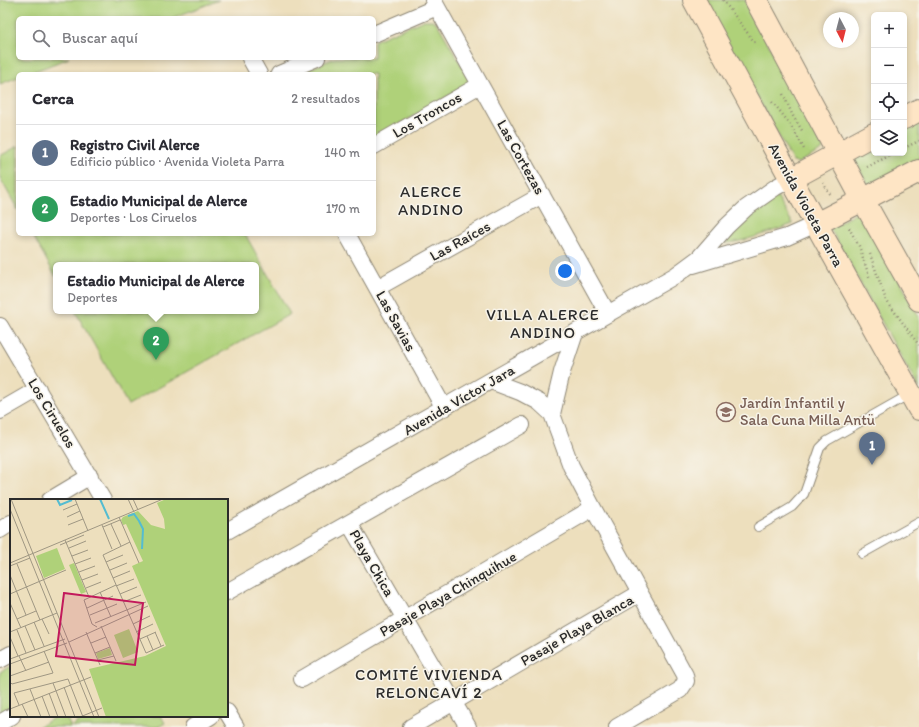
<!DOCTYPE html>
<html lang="es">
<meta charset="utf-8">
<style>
:root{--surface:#fff;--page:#f7f7f7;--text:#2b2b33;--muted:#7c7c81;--line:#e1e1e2;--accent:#b5179e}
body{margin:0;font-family:Itim,sans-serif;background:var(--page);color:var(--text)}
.controls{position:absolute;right:12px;top:12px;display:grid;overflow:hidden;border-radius:6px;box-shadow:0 2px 6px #0003}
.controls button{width:36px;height:36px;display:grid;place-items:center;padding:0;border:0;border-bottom:1px solid var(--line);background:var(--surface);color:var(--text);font:20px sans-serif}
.compass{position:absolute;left:823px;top:12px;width:36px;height:36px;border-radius:50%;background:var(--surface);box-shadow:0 2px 6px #0003;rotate:173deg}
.you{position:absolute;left:565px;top:271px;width:14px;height:14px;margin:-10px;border:3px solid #fff;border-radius:50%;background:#1a73e8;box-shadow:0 0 0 6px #1a73e833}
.badge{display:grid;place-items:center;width:26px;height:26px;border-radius:50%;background:var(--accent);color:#fff;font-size:13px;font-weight:700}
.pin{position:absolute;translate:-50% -33px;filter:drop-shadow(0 1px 2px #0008)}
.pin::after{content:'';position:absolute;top:21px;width:14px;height:12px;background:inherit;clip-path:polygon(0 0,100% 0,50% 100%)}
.popup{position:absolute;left:53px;top:262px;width:206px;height:52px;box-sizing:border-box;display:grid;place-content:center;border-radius:6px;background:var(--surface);filter:drop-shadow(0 1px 3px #0005);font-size:13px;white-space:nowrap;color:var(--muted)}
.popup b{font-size:15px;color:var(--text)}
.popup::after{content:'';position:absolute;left:50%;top:100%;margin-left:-8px;border:8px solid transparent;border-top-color:var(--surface)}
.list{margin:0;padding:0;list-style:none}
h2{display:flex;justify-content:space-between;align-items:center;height:52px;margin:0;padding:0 16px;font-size:17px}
h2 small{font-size:13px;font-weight:400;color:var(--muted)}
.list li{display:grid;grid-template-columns:26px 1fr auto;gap:12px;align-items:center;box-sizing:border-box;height:56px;padding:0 16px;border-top:1px solid var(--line)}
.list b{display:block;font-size:15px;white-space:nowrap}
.list p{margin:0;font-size:13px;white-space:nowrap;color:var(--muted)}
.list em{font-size:13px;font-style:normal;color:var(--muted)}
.icon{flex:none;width:22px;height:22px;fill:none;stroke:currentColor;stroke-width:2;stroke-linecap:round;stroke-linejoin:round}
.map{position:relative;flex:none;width:919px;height:727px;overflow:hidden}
.search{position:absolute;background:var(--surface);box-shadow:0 2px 6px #0003;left:16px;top:16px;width:360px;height:44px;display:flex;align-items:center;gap:10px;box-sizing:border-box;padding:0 14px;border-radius:6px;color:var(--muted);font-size:15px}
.panel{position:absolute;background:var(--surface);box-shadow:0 2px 6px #0003;left:16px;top:72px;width:360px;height:164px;border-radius:6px}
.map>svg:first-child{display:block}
.green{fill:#afd179;stroke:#6d7e52}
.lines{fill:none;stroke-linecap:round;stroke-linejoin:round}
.lane-casing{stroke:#8c8574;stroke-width:10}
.street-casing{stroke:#8c8574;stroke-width:18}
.secondary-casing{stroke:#8c8574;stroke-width:24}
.path{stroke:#8c8574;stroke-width:2.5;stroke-dasharray:1 3;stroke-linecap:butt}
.lane{stroke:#fff;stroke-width:8}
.street{stroke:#fff;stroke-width:16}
.secondary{stroke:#fee5c5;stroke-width:22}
.labels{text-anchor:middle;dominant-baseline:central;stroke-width:3;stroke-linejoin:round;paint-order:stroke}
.street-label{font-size:15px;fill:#2b2b2b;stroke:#f7f3e8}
.education-label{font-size:15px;fill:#785e54;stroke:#f7f3e8;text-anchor:start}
.neighbourhood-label{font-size:16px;letter-spacing:1px;fill:#2b2b2b;stroke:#f7f3e8}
.inset-river{fill:none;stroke:#54bcd1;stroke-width:2}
.inset-road{fill:none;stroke:#9f9783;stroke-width:1}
.view{fill:#c2185b;fill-opacity:0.15;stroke:#c2185b;stroke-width:2}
.inset-edge{fill:none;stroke:#2b2b2b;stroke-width:2}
</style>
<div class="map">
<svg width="919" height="727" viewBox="0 0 919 727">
<rect width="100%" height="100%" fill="#f7f3e8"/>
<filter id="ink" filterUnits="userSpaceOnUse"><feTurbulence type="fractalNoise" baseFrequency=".025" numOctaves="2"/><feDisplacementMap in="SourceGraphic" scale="8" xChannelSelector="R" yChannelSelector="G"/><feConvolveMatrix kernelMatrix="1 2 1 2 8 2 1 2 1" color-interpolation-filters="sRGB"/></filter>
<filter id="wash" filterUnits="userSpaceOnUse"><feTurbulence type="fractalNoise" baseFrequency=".012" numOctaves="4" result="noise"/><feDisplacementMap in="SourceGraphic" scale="16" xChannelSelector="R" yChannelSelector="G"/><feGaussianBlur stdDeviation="0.9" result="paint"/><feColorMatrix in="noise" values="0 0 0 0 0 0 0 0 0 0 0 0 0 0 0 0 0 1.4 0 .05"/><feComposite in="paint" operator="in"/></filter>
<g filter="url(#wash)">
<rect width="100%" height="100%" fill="#eddfbd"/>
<path class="green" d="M0 0H219L172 18H18V58H69L27 74H18V77L0 84Z
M704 0H745L823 147 822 150 798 163 793 162Z
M424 20H432L437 23 469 78 470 83 374 139V74H297L335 58H374V41Z
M919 121V161L869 187 852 156 874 145V153H904V129Z
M18 146V210L0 178V156Z
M777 197 793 224C779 229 738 244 725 243L742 222Z
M858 212 885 254 919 317V389L830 228Z
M32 234H245L290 314 128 405 75 311H256V265H56V277Z
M11 666V707L0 714V672Z
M57 716H65L71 727H38Z
M89 716H161L165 723 158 727H73L72 726Z"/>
</g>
<g filter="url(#ink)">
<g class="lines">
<g class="lane-casing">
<path id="lane" d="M758 527 792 507 804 494 820 448 827 441 910 394
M862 554 919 522"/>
</g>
<g class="street-casing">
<path id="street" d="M433 0 608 314
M374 34 437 7
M250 58 259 74
M279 74 317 58
M374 146 480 85
M347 234 444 408
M693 265 787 237 816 224
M377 288 542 195
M0 326 103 500
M491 381 520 392 539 402 552 414 571 466 593 508 685 675 686 681 680 690 617 727
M0 411 38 389
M552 414 562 372 575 333
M50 500 90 476
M349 523 468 727
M0 530 11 523
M227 531 676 275 699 258 726 227 746 208 776 187 791 179
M227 592 522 425
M0 660 11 654
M302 679 593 508
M227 712 236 727
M0 723 12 716
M193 727 211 716
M411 727 640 593"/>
</g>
<g class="secondary-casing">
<path id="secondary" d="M694 0 791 179 919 409
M756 0 863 200 919 300
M904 118 919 110
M791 179 874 134
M816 224 919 171"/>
</g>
<path class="path" d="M723 0 755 43
M783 94 793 116 803 132
M772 102C786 117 796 133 805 151
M904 148 919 141
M867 167 895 153
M823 183 831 196
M849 228 859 246 870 279
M870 254 886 300 919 345"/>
<use href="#lane" class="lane"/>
<use href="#street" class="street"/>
<use href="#secondary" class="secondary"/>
</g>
</g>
<defs>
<g id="school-ring" transform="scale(1)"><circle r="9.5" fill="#f7f3e8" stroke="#8d6e63" stroke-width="1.5"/><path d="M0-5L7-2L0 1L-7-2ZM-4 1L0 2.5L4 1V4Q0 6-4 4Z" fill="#8d6e63"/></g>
</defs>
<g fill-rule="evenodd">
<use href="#school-ring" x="726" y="412"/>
</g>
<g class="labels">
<g class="street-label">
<text transform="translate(427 115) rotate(-30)">Los Troncos</text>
<text transform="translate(521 157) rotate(61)">Las Cortezas</text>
<text transform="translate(806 205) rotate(61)">Avenida Violeta Parra</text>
<text transform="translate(460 241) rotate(-29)">Las Raíces</text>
<text transform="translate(396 321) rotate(61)">Las Savias</text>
<text transform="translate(459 400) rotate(-30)">Avenida Víctor Jara</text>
<text transform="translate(52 413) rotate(59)">Los Ciruelos</text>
<text transform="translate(372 563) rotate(60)">Playa Chica</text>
<text transform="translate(448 594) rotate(-30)">Pasaje Playa Chinquihue</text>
<text transform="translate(577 630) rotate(-30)">Pasaje Playa Blanca</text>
</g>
<g class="education-label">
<text x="740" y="403">Jardín Infantil y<tspan x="740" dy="17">Sala Cuna Milla Antü</tspan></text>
</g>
<g class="neighbourhood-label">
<text x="431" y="191">ALERCE<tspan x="431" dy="18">ANDINO</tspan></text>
<text x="543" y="314">VILLA ALERCE<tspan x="543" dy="18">ANDINO</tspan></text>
<text x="429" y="674">COMITÉ VIVIENDA<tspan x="429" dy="18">RELONCAVÍ 2</tspan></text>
</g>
</g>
<g transform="translate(10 499)">
<rect width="218" height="218" fill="#eddfbd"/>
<path d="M156 0H218V218H96L79 170 135 157 156 147 122 67 133 62 116 25 113 26 111 21 113 18 128 12 141 26 155 30 154 20 147 4ZM47 49 55 70 34 79 26 57ZM64 64 76 93 71 95 59 66ZM119 130 128 153 113 159 104 136ZM100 149 102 156 88 160 86 154Z" fill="#afd179"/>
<path class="inset-river" d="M47 0 50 6 62 1M90 0 99 20M118 17 124 15 129 22 133 30 132 50"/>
<path class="inset-road" d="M1 0 89 218M65 0 78 32M118 0 124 13M123 0 128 11M0 10 84 218M53 11 67 5M57 18 70 12M109 18 129 64M101 25 111 47M58 26 73 20M92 26 102 50M93 28 110 21M55 41 79 98M120 43 93 56 136 154 154 146M50 46 74 36M59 49 76 42M62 57 78 51M96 63 113 56M0 64 153 0M7 65 30 121M65 65 81 59M0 67 20 59M100 71 117 64M69 73 85 67M0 76 16 116M103 79 120 72M72 81 88 75M106 87 124 80M76 89 91 83M90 93 101 118M0 95 56 71M110 95 127 88M113 103 131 96M0 104 11 129M77 109 103 97M80 116 107 105M7 120 26 112M32 120 39 135M24 123 34 147M85 124 136 103M123 125 140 117M15 127 25 151M91 127 106 162M87 128 82 125 74 101 106 86M7 131 16 154M0 133 47 114M76 133 90 166M126 133 143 125M145 133 151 147M137 137 143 151M0 138 8 157M130 140 146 133M59 143 138 107M81 144 96 138M85 154 100 148M9 157 16 172M0 160 55 140M88 161 104 157M0 165 57 144M0 177 39 163M0 183 2 185 43 174 34 152M43 184 56 218M54 188 65 218M20 190 31 218M39 194 48 218M32 197 40 218M12 205 18 218M9 206 4 194 58 180 73 218M0 210 81 178M70 218 92 209"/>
<path class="view" d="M54 94 133 104 125 166 46 157Z"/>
<rect width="218" height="218" class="inset-edge"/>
</g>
</svg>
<div class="controls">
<button>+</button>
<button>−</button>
<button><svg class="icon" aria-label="locate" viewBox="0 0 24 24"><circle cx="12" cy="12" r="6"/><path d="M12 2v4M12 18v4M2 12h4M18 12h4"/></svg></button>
<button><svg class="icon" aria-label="layers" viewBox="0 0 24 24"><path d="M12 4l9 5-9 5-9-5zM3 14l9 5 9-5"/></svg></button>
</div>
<svg class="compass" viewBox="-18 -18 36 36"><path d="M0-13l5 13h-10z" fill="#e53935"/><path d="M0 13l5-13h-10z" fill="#7c7c81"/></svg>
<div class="you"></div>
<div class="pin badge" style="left:872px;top:465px;background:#5c6f8a">1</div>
<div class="pin badge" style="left:156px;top:360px;background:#2e9e5b">2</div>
<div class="popup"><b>Estadio Municipal de Alerce</b>Deportes</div>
<div class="search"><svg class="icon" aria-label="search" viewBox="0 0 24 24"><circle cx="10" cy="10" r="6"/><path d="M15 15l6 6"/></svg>Buscar aquí</div>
<section class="panel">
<h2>Cerca<small>2 resultados</small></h2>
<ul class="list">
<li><span class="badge" style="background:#5c6f8a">1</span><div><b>Registro Civil Alerce</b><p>Edificio público · Avenida Violeta Parra</p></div><em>140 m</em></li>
<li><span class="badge" style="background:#2e9e5b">2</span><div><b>Estadio Municipal de Alerce</b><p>Deportes · Los Ciruelos</p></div><em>170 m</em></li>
</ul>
</section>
</div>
